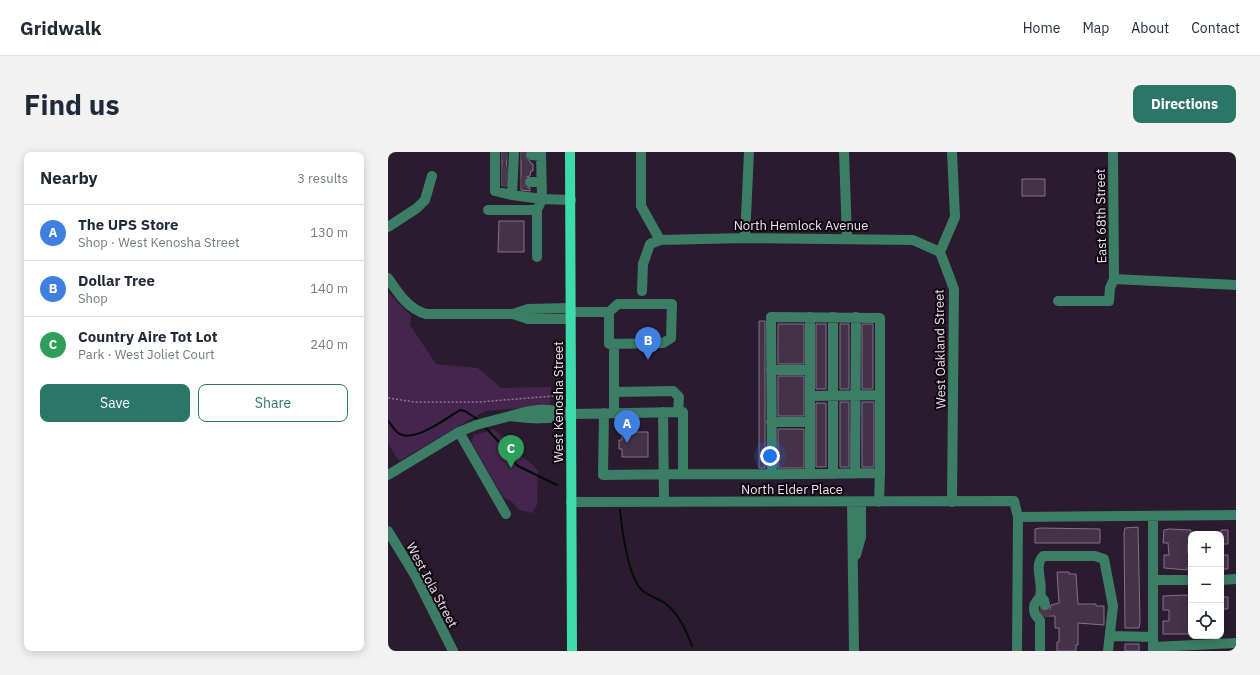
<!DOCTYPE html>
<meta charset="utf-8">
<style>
:root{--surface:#fff;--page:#f2f2f3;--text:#1f2937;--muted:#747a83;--line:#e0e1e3;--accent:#2c7668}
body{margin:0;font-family:"IBM Plex Sans",sans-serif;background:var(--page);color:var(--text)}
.controls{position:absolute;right:12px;bottom:12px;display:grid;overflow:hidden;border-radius:8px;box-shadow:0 2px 10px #0003}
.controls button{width:36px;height:36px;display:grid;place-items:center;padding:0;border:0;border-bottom:1px solid var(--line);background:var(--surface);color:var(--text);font:20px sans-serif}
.you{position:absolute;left:382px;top:304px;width:14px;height:14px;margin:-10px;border:3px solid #fff;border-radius:50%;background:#1a73e8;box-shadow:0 0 0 6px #1a73e833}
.badge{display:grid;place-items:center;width:26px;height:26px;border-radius:50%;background:var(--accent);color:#fff;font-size:13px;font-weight:700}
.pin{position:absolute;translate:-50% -33px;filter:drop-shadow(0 1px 2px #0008)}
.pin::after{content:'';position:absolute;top:21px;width:14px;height:12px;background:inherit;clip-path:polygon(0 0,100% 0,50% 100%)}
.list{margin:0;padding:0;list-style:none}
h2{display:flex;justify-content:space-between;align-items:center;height:52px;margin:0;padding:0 16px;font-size:17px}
h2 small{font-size:13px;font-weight:400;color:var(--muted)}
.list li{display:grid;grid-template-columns:26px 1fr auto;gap:12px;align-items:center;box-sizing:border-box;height:56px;padding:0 16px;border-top:1px solid var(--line)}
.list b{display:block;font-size:15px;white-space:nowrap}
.list p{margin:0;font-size:13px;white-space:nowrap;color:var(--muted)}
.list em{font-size:13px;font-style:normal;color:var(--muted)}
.actions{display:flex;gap:8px;padding:12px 16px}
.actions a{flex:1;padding:9px 0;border:1px solid var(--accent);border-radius:8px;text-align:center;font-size:14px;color:var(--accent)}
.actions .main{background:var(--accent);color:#fff}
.icon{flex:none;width:22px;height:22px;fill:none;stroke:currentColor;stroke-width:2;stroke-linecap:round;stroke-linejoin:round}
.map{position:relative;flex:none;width:848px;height:499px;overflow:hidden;border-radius:8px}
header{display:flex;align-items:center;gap:24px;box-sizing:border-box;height:56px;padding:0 20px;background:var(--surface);border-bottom:1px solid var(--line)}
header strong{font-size:19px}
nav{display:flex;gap:22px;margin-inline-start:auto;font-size:14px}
.intro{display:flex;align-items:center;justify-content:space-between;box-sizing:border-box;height:96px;padding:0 24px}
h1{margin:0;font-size:28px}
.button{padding:10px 18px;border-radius:8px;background:var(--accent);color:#fff;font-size:14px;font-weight:700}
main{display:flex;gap:24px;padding:0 24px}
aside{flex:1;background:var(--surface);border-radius:8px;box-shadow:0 2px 10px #0003}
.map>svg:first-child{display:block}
.green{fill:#45244d}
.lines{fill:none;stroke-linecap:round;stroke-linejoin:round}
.stream{stroke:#020d08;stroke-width:2}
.building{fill:#443248;stroke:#847189}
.minor-tunnel{stroke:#48394c;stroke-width:10;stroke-dasharray:10 5;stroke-linecap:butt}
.path{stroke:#897b8c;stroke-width:1.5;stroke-dasharray:2 2;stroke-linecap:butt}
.minor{stroke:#3c7d65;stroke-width:10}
.major{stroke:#3edbaa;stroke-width:10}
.labels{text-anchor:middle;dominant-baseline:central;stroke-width:4;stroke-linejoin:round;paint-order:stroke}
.street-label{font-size:13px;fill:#eee3f1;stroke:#0f0811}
</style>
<header>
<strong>Gridwalk</strong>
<nav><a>Home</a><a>Map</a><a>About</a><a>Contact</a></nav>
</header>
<div class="intro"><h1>Find us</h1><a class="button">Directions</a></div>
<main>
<aside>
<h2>Nearby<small>3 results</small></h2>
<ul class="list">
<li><span class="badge" style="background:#3f7fe0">A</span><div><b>The UPS Store</b><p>Shop · West Kenosha Street</p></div><em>130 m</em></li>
<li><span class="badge" style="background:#3f7fe0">B</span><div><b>Dollar Tree</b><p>Shop</p></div><em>140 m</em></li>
<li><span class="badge" style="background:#2e9e5b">C</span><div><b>Country Aire Tot Lot</b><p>Park · West Joliet Court</p></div><em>240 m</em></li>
</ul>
<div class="actions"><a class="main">Save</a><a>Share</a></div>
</aside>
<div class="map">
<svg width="848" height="499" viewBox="0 0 848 499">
<rect width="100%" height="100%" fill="#2b1b2f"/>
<path class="green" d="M0 140 23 164 22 173 48 212 90 216 113 236 163 235 162 254 97 259 11 309 0 292Z
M106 277 131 302 145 313 150 319 149 353 144 361 131 358 123 349 115 345 83 290 86 283Z"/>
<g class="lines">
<path class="stream" d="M0 269C4 273 6 278 10 281 25 292 59 266 72 258L77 259 92 269
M96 274 113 292 121 306 130 314 169 333
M232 358C234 377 240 427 255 439 262 444 270 447 277 451 291 462 298 478 304 494"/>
</g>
<path class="building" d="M114 0H119L118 34H114Z
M133 0H137V6L143 10V12H145V19H143L142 24 138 25 136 30 137 34 142 36V39L133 38Z
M634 27H657V44H634Z
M111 69H136V100H110Z
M371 169H377V316H371Z
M390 172H416V212H390Z
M428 172H438V237H428Z
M452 172H461V237H452Z
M474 172H485V237H474Z
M390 224H416V264H390Z
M452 250H461V315H452Z
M474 250H486V315H474Z
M428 251H438V315H428Z
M390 277H416V316H390Z
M234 280H260V305H234V297H231V288H234Z
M750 375 752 470 751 476H737L736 381 737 376Z
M652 376 712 377V391H647V377Z
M781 377 803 378V392H800V402H803V416H799V418L776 416V403H781L780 391H775L776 378Z
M833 378H840V392H833Z
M833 403H840V417H833Z
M669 420H681V422H688L690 452H708V454H716V473L690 471V493H688V499H669V490H671V476H667V464H657L653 459H659L662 458 663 453 671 451Z
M799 443 803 445V482H775V469H781V458H775V444Z
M833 445H840V457H833Z
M737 492H751V499H737Z"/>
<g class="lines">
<path class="minor-tunnel" d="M114 3H120
M133 3H143
M114 19H120
M114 30H120
M133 30H142
M657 464V453"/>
<path class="path" d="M0 246 26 250H91L166 244"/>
<path class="minor" d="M107 0V39L124 43 126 0
M153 0 154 47 183 48
M253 0V54L272 88 262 92 255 112 254 139
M456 0 459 86
M564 0 567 65 552 100 566 137 564 350
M143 3 153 4
M142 30H153
M124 43 154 47 149 58V105
M100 58H149
M0 75 29 56 37 48 44 24
M357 86 361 0
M272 88 357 86 525 88 552 100
M0 126C10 141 20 157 38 162H125L140 157 182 156
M726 127 848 133
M670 149H721L722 136 726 127 725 0
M183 160H221V192L275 191 283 186 284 152H230L221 160
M125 162 140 167H182
M226 199V261
M383 218H422
M226 240 285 239 291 245 290 260
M422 244 492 243
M275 260 276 350
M216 261 215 323 295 322
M183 262C159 255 145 257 122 264 144 267 162 268 183 262L295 260V322C361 323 426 322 492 321V166L383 165 384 322
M383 270H422
M71 280 118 362
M467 321 468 165
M422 322V165
M445 322V165
M0 323 71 280 88 273 122 264
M183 350 626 349 630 365 629 499
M464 350 466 499
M491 350 492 321
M765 364V499
M630 365 848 363
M0 379 28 425 65 499
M468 403 473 385V350
M765 428H803
M833 428 848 427
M652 444 656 448 657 453
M722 484 765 485
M765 495 848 491
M652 499V468C648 465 646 462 646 457 645 451 650 449 652 444 656 431 645 415 655 404H707L716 407 725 454 720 499"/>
<path class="major" d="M182 0 184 499"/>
</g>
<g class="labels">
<g class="street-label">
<text transform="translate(713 64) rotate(-91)">East 68th Street</text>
<text x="413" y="73">North Hemlock Avenue</text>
<text transform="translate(552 197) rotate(-91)">West Oakland Street</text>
<text transform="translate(170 250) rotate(-90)">West Kenosha Street</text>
<text x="404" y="337">North Elder Place</text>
<text transform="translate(44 433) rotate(62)">West Iola Street</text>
</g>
</g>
</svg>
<div class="controls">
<button>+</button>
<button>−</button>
<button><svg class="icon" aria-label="locate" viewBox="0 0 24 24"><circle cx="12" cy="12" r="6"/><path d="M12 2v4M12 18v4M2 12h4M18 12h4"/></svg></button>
</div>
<div class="you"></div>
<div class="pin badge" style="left:239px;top:291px;background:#3f7fe0">A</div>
<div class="pin badge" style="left:260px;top:208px;background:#3f7fe0">B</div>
<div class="pin badge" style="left:123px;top:316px;background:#2e9e5b">C</div>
</div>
</main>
